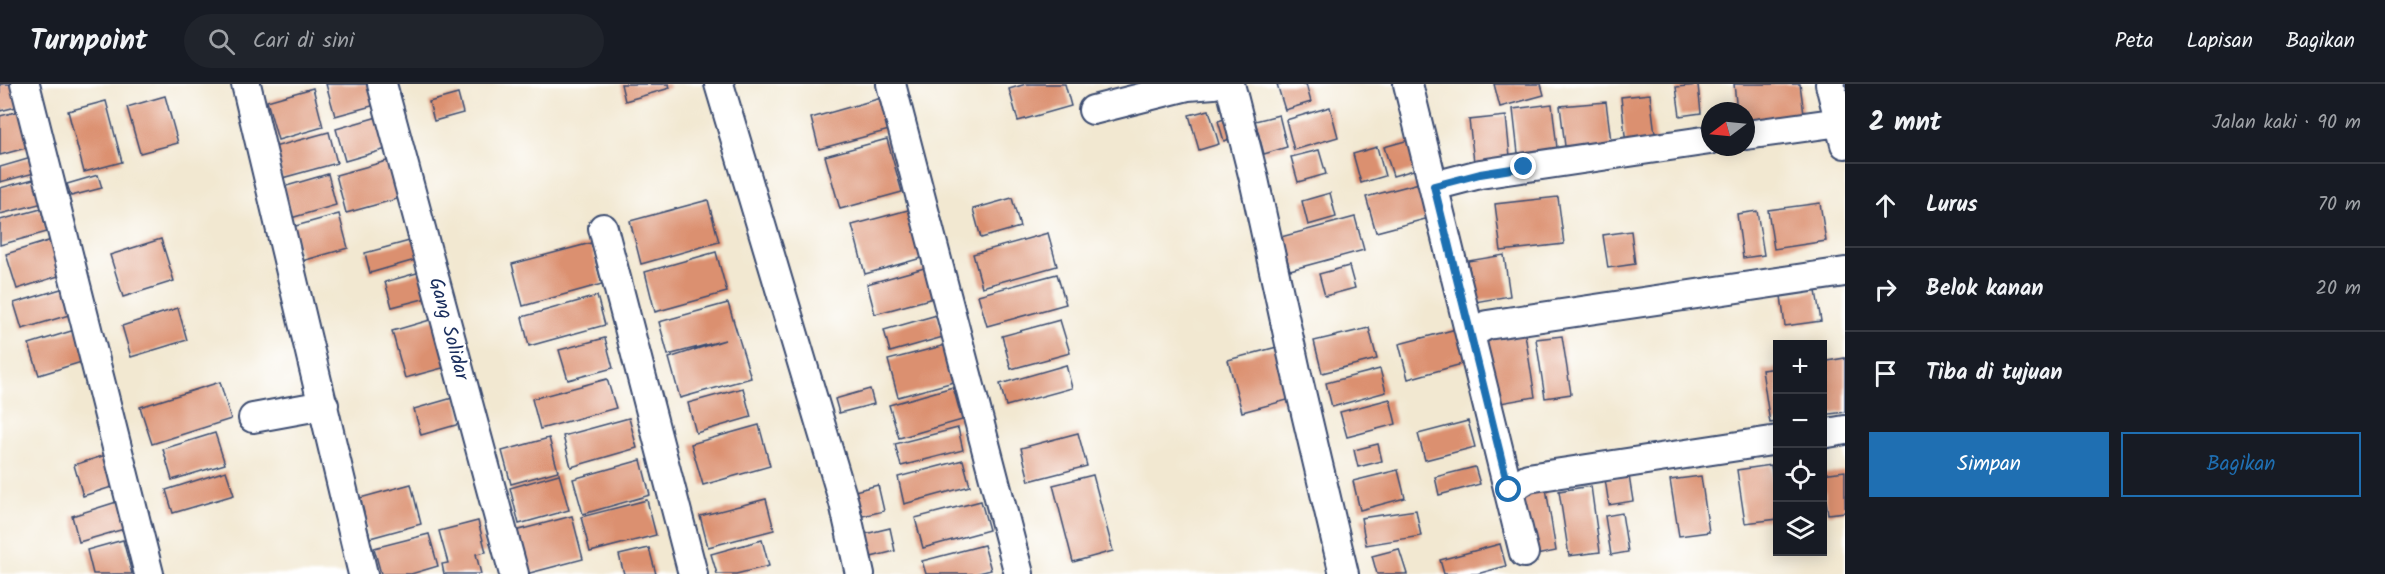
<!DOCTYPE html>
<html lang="id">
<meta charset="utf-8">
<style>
:root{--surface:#171b24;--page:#20242c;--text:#f1f3f6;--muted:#9ea1a6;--line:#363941;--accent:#1f6fb2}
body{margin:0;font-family:Kalam,sans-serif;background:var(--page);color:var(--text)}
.controls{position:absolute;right:18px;bottom:18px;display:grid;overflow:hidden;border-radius:0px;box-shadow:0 3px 15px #0003}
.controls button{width:54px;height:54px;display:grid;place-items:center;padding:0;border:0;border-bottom:2px solid var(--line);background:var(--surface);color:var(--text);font:30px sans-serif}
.compass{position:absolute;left:1701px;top:18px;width:54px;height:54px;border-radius:50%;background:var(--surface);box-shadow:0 3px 15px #0003;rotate:254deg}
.stop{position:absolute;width:18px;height:18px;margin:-14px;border:4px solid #1f6fb2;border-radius:50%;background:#fff}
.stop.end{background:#1f6fb2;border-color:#fff;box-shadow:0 2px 6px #0008}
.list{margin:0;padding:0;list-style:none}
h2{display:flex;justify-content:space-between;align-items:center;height:78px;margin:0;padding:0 24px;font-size:26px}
h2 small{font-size:20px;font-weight:400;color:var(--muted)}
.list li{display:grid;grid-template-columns:39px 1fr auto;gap:18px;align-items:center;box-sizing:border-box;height:84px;padding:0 24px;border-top:2px solid var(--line)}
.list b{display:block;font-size:22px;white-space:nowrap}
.list em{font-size:20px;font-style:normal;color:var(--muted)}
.actions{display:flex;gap:12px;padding:18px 24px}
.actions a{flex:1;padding:14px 0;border:2px solid var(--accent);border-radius:0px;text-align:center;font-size:21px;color:var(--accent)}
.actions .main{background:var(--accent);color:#fff}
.icon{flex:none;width:33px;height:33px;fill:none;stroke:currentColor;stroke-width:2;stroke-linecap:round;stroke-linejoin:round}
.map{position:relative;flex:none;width:1845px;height:490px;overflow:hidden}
header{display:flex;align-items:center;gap:36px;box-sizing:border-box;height:84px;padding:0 30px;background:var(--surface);border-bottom:2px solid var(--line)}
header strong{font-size:28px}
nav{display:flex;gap:33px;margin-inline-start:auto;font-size:21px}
.search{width:420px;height:54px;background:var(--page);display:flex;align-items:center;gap:15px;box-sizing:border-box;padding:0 21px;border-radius:33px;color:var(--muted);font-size:22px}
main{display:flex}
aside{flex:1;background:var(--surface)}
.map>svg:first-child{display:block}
.building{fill:#db9070}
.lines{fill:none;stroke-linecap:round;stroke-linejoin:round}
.minor-casing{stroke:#3b4b6f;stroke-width:32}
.minor{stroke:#fff;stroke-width:28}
.route{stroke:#1f6fb2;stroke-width:8}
.labels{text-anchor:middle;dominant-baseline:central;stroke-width:5;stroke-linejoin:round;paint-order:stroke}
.street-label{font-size:20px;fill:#1b2f5e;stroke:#fff}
</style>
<header>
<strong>Turnpoint</strong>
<div class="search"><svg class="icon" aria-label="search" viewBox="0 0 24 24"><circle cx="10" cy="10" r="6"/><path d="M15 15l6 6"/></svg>Cari di sini</div>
<nav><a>Peta</a><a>Lapisan</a><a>Bagikan</a></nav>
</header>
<main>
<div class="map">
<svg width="1845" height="490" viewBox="0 0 1845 490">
<rect width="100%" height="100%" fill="#fff"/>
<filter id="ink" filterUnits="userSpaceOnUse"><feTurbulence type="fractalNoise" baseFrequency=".0167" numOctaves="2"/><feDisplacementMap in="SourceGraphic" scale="12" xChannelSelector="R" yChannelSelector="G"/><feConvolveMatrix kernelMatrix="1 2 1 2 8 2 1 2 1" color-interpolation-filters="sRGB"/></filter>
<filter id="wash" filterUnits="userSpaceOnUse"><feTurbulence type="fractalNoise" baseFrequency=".008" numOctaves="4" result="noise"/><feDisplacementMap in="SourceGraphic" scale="24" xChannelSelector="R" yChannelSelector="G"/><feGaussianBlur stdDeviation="1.35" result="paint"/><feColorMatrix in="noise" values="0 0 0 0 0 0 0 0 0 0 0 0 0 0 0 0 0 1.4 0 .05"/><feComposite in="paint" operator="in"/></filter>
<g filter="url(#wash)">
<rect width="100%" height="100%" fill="#f2e8d1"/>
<g id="blocks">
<path class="building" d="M0 0H14L20 22 0 27Z
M326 0H374L379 20 335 32Z
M621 0H669L670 4 625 17Z
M1026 0H1065L1071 22 1018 37 1009 5Z
M1277 0H1306L1311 18 1285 26Z
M1494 0H1541L1544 11 1500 23Z
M1734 0H1800L1805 38 1746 45V27H1737Z
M1698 1 1701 29 1680 32 1676 3Z
M313 4 323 43 278 56 267 17Z
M458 10 463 29 434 37 429 18Z
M1650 10 1656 58 1626 61 1621 13Z
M165 12 178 59 140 69 127 23Z
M885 13 893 45 819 65 811 34Z
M106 17 122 78 84 88 68 27Z
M1606 18 1612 65 1566 70 1560 22Z
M1552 20 1558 73 1519 78 1513 25Z
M1330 23 1338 53 1294 66 1286 36Z
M27 25 37 61 0 71V32Z
M1209 26 1219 60 1199 66 1189 31Z
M1279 31 1287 63 1264 70 1255 37Z
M381 32 390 64 345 77 336 45Z
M1234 32 1239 52 1224 57 1218 37Z
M1506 32 1511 82 1475 86 1469 36Z
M329 48 337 79 282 94 274 63Z
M1416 54 1424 83 1393 92 1384 63Z
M887 55 902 108 840 125 825 72Z
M1377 63 1385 92 1361 99 1353 70Z
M1319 66 1326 90 1298 98 1291 73Z
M38 72 42 87 0 98V83Z
M394 75 404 113 346 129 336 91Z
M328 90 336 121 291 134 283 103Z
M98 91 102 104 71 112 67 100Z
M41 93 47 118 0 130V104Z
M1423 98 1433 133 1376 148 1366 113Z
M1330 109 1336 133 1308 141 1302 117Z
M1558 113 1564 160 1501 167 1495 120Z
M1012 114 1020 143 981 154 973 125Z
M708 116 719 158 641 180 630 137Z
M1820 119 1826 157 1774 165 1768 126Z
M41 125 47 148 0 161V136Z
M912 125 925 173 865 190 852 141Z
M1757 127 1764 171 1743 174 1737 130Z
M339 130 348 164 302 177 292 143Z
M1355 133 1364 166 1290 186 1281 153Z
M1631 147 1635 180 1608 184 1603 151Z
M1048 149 1057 182 982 203 973 170Z
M58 154 68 189 17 205 6 170Z
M161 155 174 197 123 213 110 171Z
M417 155 422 174 370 189 365 169Z
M591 159 602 200 523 222 512 180Z
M716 168 727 208 655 228 645 188Z
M1504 171 1510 212 1475 218 1468 177Z
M1349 182 1355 204 1325 212 1319 190Z
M928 183 937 213 875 230 867 200Z
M424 187 431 213 392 223 385 198Z
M1057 190 1066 220 987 242 978 211Z
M71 202 79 228 22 245 14 219Z
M1816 207 1821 237 1785 242 1781 212Z
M597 212 605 241 529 262 522 233Z
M728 219 751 294 680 314 669 274 725 256 668 271 659 238Z
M178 224 187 256 131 273 122 242Z
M937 231 943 253 890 268 884 246Z
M437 234 450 282 405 294 392 247Z
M1060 236 1070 269 1011 285 1002 252Z
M1369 244 1377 275 1322 289 1314 257Z
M1460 244 1469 278 1408 295 1399 260Z
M78 245 88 276 39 291 29 260Z
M1525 250 1535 313 1495 320 1485 256Z
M1562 252 1571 310 1545 314 1536 255Z
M605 254 613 284 568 296 559 266Z
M950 260 961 296 898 313 888 276Z
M1277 263 1291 315 1242 328 1228 276Z
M1845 274V328L1822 331V278Z
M1066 281 1072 304 1006 322 1000 300Z
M1778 284V338L1770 339 1762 286Z
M1380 285 1386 308 1332 323 1326 299Z
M607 295 616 324 540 345 532 315Z
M220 298 231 335 152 360 140 323Z
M953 303 962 336 899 354 889 321Z
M743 304 751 333 696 349 688 319Z
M870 305 874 320 839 329 835 315Z
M456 313 463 339 421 351 414 325Z
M1390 315 1396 340 1347 353 1340 328Z
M629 334 637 364 571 383 563 352Z
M1468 337 1475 363 1425 376 1418 350Z
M759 341 770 382 703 401 691 360Z
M958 344 963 366 901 382 895 360Z
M215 349 225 380 172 396 163 365Z
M1078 349 1087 382 1029 397 1021 364Z
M549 354 558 387 511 400 502 367Z
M1378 360 1382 377 1358 383 1354 366Z
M109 370 118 401 83 412 74 381Z
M641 376 650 411 583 430 573 395Z
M963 376 970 402 904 420 898 393Z
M1771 381 1778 435 1745 439 1737 386Z
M1475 383 1480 400 1439 411 1435 393Z
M1398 386 1405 414 1360 426 1353 397Z
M226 387 234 411 173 429 166 406Z
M1845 387V428L1828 430 1822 390Z
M559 390 569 426 519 440 510 404Z
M1093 391 1113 467 1073 478 1053 401Z
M1629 392 1633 417 1609 421 1605 395Z
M1701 392 1709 448 1679 452 1670 396Z
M411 400 421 440 370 454 360 414Z
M878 401 884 427 858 433 851 408Z
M1591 402 1600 468 1569 472 1559 407Z
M1546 404 1556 467 1531 472 1521 409Z
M766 415 774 446 708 463 700 432Z
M123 416 131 443 79 458 72 432Z
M647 416 656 451 590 468 581 433Z
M981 417 989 446 923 464 915 434Z
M1416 426 1421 452 1366 461 1361 434Z
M1622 429 1628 468 1611 471 1605 432Z
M572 432 583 475 526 490 515 447Z
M478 437 486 468 476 470 481 490H444L442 480 448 479 439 447Z
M890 444 895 467 871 473 865 450Z
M429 450 438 482 411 490H381L374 464Z
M123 456 132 490H93L87 466Z
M762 456 769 482 736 490H717L711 470Z
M1500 460 1506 482 1477 490H1444L1440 476Z
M984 461 991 486 975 490H926L922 477Z
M649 464 656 490H624L619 471Z
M1399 465 1407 490H1377L1372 472Z"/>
</g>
</g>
<g filter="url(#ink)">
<use href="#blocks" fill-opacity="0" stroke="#3b4b6f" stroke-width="1.5"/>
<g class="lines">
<g class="minor-casing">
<path id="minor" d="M25 0 149 490
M246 0 363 490
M382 0 514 490
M719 0 844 419 860 490
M891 0 1019 490
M1230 0 1253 91 1296 287 1344 490
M1408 0 1524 469
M1830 0 1845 60
M1093 26 1188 2 1214 0
M1746 51 1840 38
M1434 102 1480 90 1710 56
M603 144 693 490
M1470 250 1487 241 1845 188
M253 334 324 321
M1822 350 1845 346
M1509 406 1528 394 1778 356"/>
</g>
<use href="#minor" class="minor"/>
</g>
</g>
<g class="lines" filter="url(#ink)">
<path class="route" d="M1509 406 1434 102 1480 90 1524 83"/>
</g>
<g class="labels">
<g class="street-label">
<text transform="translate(448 245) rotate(75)">Gang Solidar</text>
</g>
</g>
</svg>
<div class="controls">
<button>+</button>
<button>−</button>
<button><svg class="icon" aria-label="locate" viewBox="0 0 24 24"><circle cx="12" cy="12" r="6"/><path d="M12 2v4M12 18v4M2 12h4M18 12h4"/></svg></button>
<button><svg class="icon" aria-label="layers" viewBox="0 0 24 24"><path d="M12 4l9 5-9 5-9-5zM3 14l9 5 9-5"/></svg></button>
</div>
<svg class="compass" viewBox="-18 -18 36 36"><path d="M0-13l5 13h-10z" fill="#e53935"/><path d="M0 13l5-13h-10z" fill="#9ea1a6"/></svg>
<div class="stop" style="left:1509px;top:406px"></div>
<div class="stop end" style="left:1524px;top:83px"></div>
</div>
<aside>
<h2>2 mnt<small>Jalan kaki · 90 m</small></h2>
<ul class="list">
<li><svg class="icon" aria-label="ahead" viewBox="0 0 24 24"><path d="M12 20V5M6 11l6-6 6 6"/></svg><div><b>Lurus</b></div><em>70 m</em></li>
<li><svg class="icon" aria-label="right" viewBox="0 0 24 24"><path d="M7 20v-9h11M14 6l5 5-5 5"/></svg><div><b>Belok kanan</b></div><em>20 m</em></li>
<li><svg class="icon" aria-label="arrive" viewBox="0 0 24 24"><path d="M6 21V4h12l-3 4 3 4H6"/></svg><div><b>Tiba di tujuan</b></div></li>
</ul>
<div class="actions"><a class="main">Simpan</a><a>Bagikan</a></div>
</aside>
</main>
